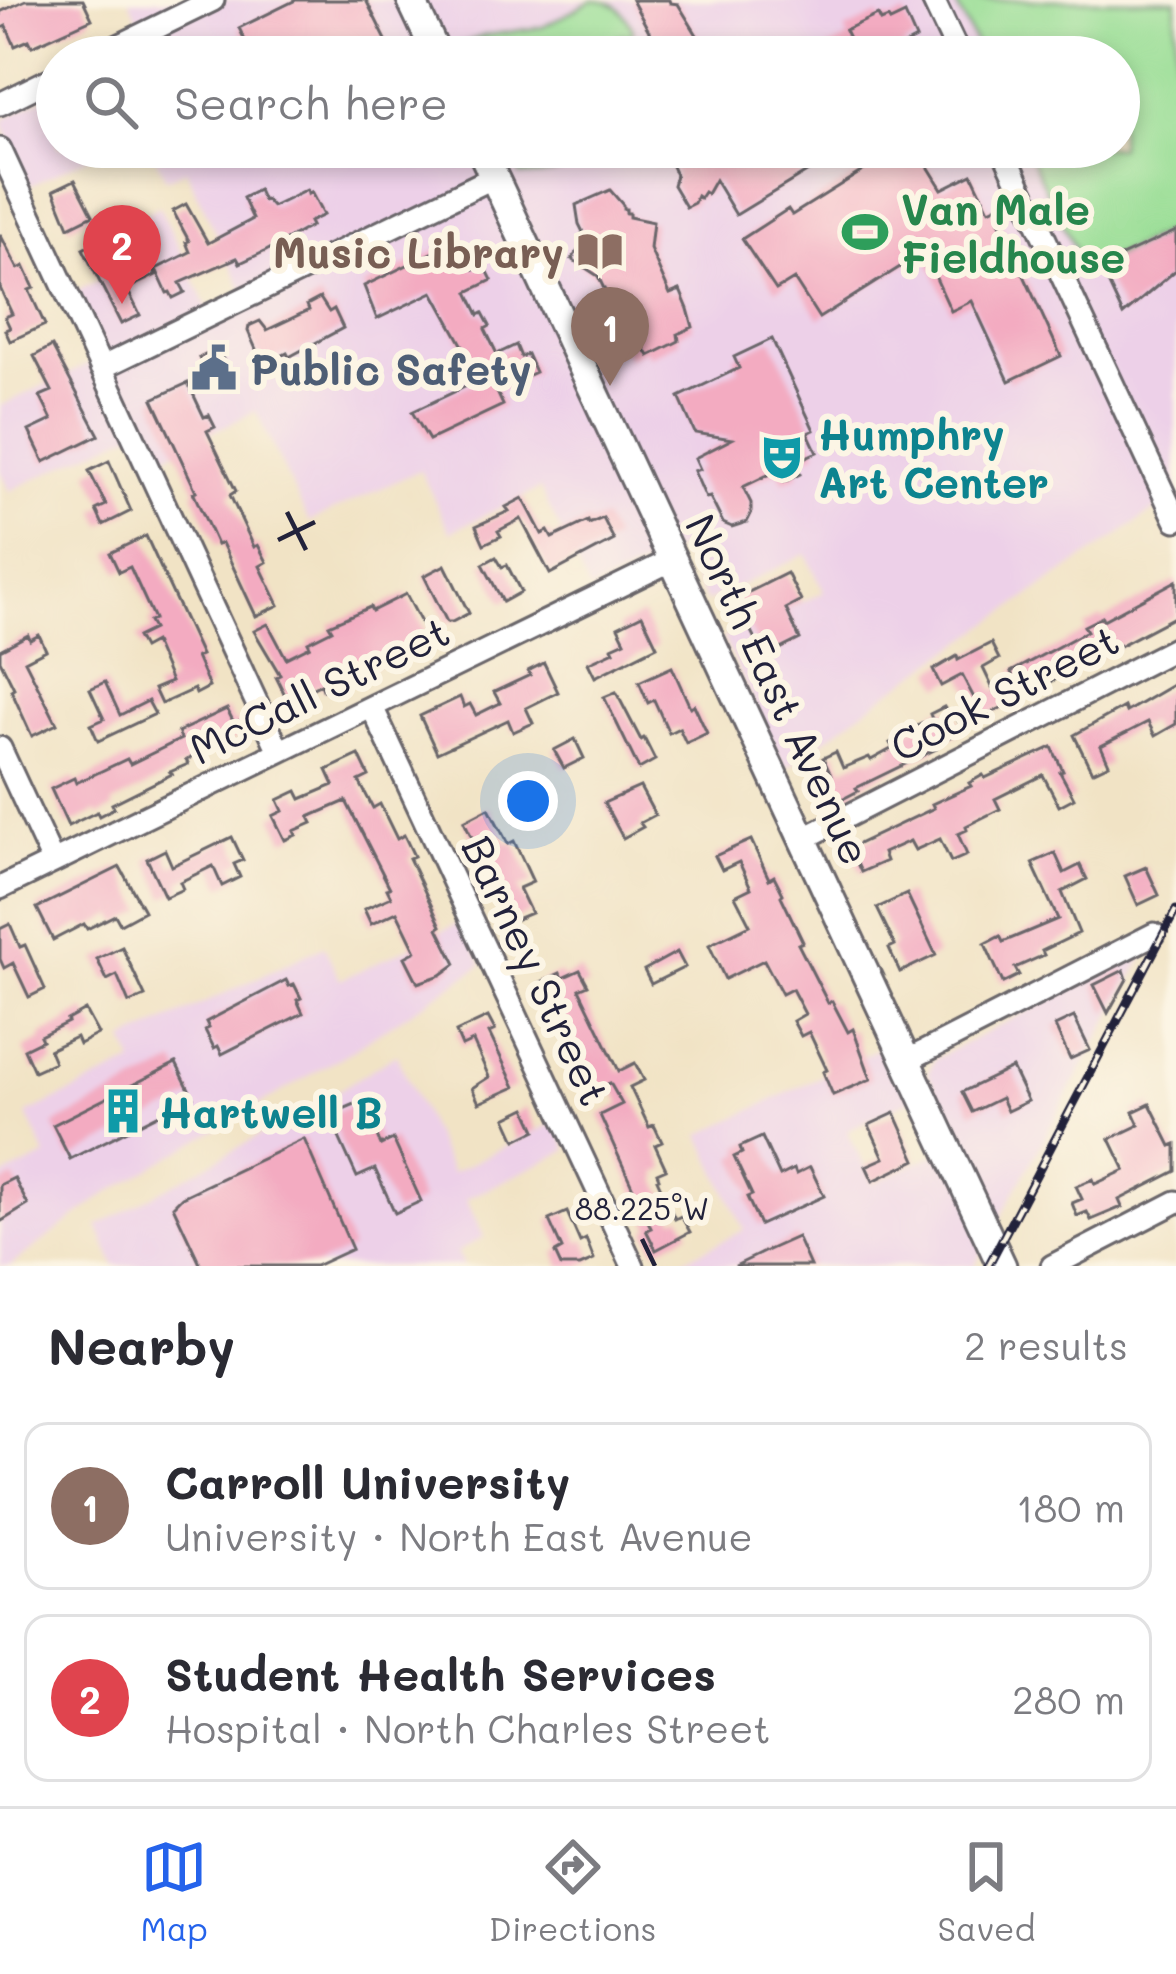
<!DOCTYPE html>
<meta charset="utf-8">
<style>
:root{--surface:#fff;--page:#f7f7f7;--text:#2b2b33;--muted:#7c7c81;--line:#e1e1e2;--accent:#2563eb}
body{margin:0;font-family:Mali,sans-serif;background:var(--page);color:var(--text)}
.you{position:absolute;left:528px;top:801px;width:42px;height:42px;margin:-30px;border:9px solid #fff;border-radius:50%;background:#1a73e8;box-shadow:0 0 0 18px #1a73e833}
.badge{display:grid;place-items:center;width:78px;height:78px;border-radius:50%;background:var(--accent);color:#fff;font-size:39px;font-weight:700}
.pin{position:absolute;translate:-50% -99px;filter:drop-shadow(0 3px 6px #0008)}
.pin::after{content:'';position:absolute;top:63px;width:42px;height:36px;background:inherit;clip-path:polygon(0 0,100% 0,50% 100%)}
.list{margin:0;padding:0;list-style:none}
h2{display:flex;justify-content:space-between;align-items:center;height:156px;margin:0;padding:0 48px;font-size:51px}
h2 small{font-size:39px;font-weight:400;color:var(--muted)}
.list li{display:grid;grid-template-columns:78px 1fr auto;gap:36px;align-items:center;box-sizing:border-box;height:168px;margin:0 24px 24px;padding:0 24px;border:3px solid var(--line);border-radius:24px}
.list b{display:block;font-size:45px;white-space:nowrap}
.list p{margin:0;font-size:39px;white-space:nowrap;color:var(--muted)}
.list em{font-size:39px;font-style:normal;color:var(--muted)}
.icon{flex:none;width:66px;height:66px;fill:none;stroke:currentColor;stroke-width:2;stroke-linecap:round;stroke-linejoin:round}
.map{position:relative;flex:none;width:1176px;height:1266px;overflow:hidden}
.search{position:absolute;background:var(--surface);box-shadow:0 6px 18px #0003;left:36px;right:36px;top:36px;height:132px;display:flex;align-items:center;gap:30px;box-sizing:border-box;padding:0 42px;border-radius:66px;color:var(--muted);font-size:45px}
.sheet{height:540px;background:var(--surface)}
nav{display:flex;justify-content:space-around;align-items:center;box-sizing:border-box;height:168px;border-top:3px solid var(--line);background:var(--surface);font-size:33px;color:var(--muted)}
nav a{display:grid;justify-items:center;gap:6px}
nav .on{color:var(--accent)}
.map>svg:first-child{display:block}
.built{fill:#edd0e8}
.green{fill:#9ade96;stroke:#5e8068;stroke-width:3}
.building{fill:#f3abc1}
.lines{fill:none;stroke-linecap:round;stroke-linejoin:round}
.minor-casing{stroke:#6a666b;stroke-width:27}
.major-casing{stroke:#6a666b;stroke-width:33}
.minor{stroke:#fff;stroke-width:21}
.major{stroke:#fff;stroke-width:27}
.rail-casing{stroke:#22223b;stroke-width:9}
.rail{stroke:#fcf5e5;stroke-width:4.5;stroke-dasharray:14;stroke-linecap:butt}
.ticks{fill:none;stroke:#22223b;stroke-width:4.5}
.labels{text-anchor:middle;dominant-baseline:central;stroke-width:12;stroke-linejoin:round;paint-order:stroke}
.leisure-label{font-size:42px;font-weight:bold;fill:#27864d;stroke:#fcf5e5;text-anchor:start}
.education-label{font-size:42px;font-weight:bold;fill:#785e54;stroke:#fcf5e5;text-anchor:end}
.service-label{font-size:42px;font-weight:bold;fill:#4e5e75;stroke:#fcf5e5;text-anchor:start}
.culture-label{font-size:42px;font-weight:bold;fill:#0d838f;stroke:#fcf5e5;text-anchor:start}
.street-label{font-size:42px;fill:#22223b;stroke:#fcf5e5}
.ticks-label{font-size:30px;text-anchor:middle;fill:#22223b;stroke:#fcf5e5;stroke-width:12;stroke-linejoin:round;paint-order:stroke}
</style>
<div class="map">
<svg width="1176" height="1266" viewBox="0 0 1176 1266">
<rect width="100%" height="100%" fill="#fcf5e5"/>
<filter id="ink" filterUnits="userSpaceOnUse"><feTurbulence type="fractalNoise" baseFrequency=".00833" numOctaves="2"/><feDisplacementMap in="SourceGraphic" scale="24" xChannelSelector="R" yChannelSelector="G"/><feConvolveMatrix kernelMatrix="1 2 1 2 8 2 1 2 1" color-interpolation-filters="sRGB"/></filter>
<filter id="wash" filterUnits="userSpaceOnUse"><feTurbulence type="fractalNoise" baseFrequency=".004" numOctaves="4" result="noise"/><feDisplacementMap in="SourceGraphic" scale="48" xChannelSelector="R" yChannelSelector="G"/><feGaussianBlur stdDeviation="2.7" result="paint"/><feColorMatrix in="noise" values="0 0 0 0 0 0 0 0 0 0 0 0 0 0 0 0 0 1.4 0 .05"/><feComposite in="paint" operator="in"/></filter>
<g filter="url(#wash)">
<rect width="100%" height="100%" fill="#f1e3c5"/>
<path class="built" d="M129 0H1176V496L882 697 785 769 723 638 824 592 806 554 706 602 680 548 590 591 540 489 450 532 420 470 309 522 256 411 155 460 140 429 10 491 0 471V406L106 356 77 291 146 256 129 222 159 206 216 325 251 307 186 170 166 179 150 147H1119V57H125L150 44Z
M57 91V147H109L30 186 2 123 5 118Z
M463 921 482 965 351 1051 102 1197 10 1266H0V1178L46 1156 27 1114 134 1063 125 1041 324 946 340 980Z
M1148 949 974 1266H670L744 1230 701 1135 887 1044 912 1099 847 1130 873 1184 959 1143 928 1073 935 1059Z
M396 1054 451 1173 555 1122 568 1150 466 1199 484 1237 457 1252 463 1266H115L98 1226 322 1101Z"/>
<path class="green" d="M593 0C615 0 623 10 633 29L632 35H621L612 41 610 57H464L458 45 484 36 543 27Z
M954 0H1176V227L1085 270 1025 147H1119V57H982Z
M507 147H607C579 164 554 179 520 175Z"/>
<g id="blocks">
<path class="building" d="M26 0H83L92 19 32 46 29 40 15 46 6 26 0 29V12Z
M296 0H366L387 42 375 47 380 57H253L239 28Z
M632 0H669L670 3 678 4 700 40 711 44 714 49 710 57H671L665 48 656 44Z
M905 14 916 39 903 46 909 57H832L828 48 849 38 845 30 878 15 881 21 888 18 890 21Z
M679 147H827L833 156 736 215 715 180 707 194 704 192 700 198 697 196 694 203 686 207 673 185 676 175 671 164 674 151Z
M901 147H916L942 189 972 174 989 210 1000 205 1006 217 999 221 1061 356 1009 381 972 301 951 311 924 252 819 318 794 279 776 290 742 239 788 209 792 215Z
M75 180 93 215 69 227 54 190Z
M258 190 263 201 266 200 272 207 307 190 308 194 311 192 323 215 309 222 311 226 266 251 240 263 237 258 180 283 185 292 173 298 170 292 167 293 156 269 190 252 186 242 189 241 173 211 186 204 208 243 253 219 243 198Z
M610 190 623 205V209H626V213H629V217L653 222 650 249 670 294 680 290 688 309 693 327 678 334 679 341 649 356 645 349 628 358 609 324 618 318 598 276 572 259 586 239 581 236 583 232 579 224 576 205Z
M133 223 141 238 117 251 128 273 150 262 156 275 127 289 140 315 121 324 83 249Z
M1176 231V270L1123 315 1100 266Z
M0 234 18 269 24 266 34 288 29 290 45 325 10 341 5 330 10 328 5 317 12 314 0 288Z
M455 242 464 260 469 258 474 269 484 264 492 280 468 292 479 315 483 313 490 326 485 329 497 354 516 345 521 357 527 354 535 372 496 390 503 405 429 440 412 412 475 382 460 347 463 346 433 292 377 319 364 286Z
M320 298 329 312 334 309 343 328 289 357 287 353 263 365 248 331 249 326 260 321 267 330 309 310 307 305Z
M772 339 814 430 808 433 817 452 795 462 800 474 784 482 778 470 743 487 751 503V514L747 522 732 527 723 523 710 497 706 498 694 471 700 469 695 458 732 439 695 433 679 397 739 368 734 357Z
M52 346 99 435 44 462 29 431 52 420 40 396 52 391 34 356Z
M218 349 229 372 210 381 199 358Z
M188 383 204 417 209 415 215 427 207 431 236 491 230 495 254 547 258 545 267 562 260 566 279 605 256 616 222 543 217 545 193 492 196 491 153 399Z
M109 461 131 511 103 525 96 510 106 505 89 471Z
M523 498 542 534 548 531 552 538 588 521 589 524 603 518 614 540 550 574 521 519 498 531 501 536 484 544 476 526 509 511 506 507Z
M146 536 201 655 196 657 209 687 196 694 194 689 161 704 154 689 171 682 154 642 143 648 137 637 153 629 149 622 154 619 130 567 119 572 110 553Z
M496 557 502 567 507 565 521 592 503 602 483 564Z
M445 565 469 613 452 622H447L424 576Z
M787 573 801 601 786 609 800 639 760 659 754 644 757 643 735 599Z
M1176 581V616L984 717 962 675 941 686 933 670 957 656 958 660 991 643 999 659 983 668 994 691 1015 681 1011 672 1087 631 1084 626 1102 617 1103 620Z
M406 594 426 632 390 651 393 657 323 690 321 684 288 701 276 677 280 675 254 631 268 624 286 658 310 646 308 642 332 630 329 625 370 607 372 611Z
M642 615 657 646 595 677 588 663 614 651 612 647 625 641 618 627Z
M28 635 30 640 39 635 46 650 25 661 57 724 32 736 11 690 14 688 0 660V650Z
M544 663 558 692 526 708 533 723 513 732 508 720 437 753 420 716 460 697 464 707 470 704 476 715 500 703 494 692 530 675 528 671Z
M672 667 690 707 694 705 707 733 686 743 679 728 669 733 654 700 648 703 639 682Z
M105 682 120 715 148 701 155 714 98 741 91 725 104 719 90 689Z
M1176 683V724L1155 736 1148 722 1101 746 1109 764 1092 772 1074 735 1124 707 1126 712Z
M616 692 641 740 644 738 655 760 639 769 604 697Z
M944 707 948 713 953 710 963 730 934 745 936 749 856 788 858 791 835 803 823 781 832 777 823 758 836 752 843 768 869 757 871 760 893 748 890 743 905 734 904 732 932 719 930 714Z
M227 709 234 723 239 721 246 734 186 760 188 764 170 772 172 774 112 804 114 808 99 816 97 812 68 826 51 789 74 778 76 783 127 759 130 764 181 739 178 732Z
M575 739 584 758 564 768 554 750Z
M1052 747 1063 771 1060 772 1074 798 1059 806 1043 775 995 799 1000 809 966 826 967 830 958 834 967 855 951 862 940 839 915 850 910 841 883 853 886 861 861 872 850 848 934 808 932 804 971 786 969 783 983 775 985 778Z
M359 755 369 776 359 781 373 808 380 804 397 839 404 835 414 856 409 858 441 926 438 928 456 964 441 975 418 983 405 957 416 951 397 912 371 924 364 909 391 897 387 889 390 888 346 801 309 817 312 823 294 831 296 835 285 840 273 816 283 811 278 800 297 791 301 799 334 785 327 770Z
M640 787 655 815 640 823 643 827 623 838 604 803Z
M489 808 508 844 514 841 533 882 519 888 531 913 512 921 464 821Z
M232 837 243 860 234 864 240 877 222 886 213 866 180 882 183 889 165 897 147 859 165 850 172 866Z
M751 840 769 879 774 876 783 894 781 896 803 942 798 944 828 1003 832 1001 848 1032 853 1029 871 1079 833 1095 823 1072 827 1070 809 1032 801 1036 793 1021 805 1014 792 989 782 994 764 960 725 979 709 945 750 925 735 896 751 888 739 862 722 870 715 856Z
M1055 853 1064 873 1080 865 1087 879 1062 892 1079 933 1042 951 1044 955 1015 968 1019 975 1003 983 985 944 1000 936 1003 942 1058 919 1032 863Z
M120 867 144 911 120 924 115 915 87 929 84 924 53 940 37 908Z
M1146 867 1159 895 1138 905 1125 876Z
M907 894 936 955 900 972 889 948 895 945 877 908Z
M10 924 20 947 25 945 45 989 29 997 13 963 4 968 0 959V929Z
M122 947 145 996 129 1003 117 975 107 980 97 959Z
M677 952 685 967 651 984 644 970Z
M580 970 588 985 579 989 619 1071 635 1063 644 1080 630 1087 649 1127 654 1125 662 1142 655 1145 666 1169 657 1173 659 1178 657 1179 675 1219 681 1216 690 1232 656 1250 646 1230 651 1228 600 1115 622 1104 610 1083 592 1091 577 1059 571 1062 564 1046 569 1044 539 983 560 973 562 978Z
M1124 970 1127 979 1108 1013 1094 985Z
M286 980 289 986 294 984 301 998 297 1000 303 1013 222 1054 218 1046 214 1048 205 1030 209 1028 206 1022Z
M85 1010 98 1034 79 1044 76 1037 49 1050 54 1062 34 1071 24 1049 42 1040 40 1036 68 1022 67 1020Z
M488 1017 495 1030 489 1033 515 1087 479 1103 472 1088 489 1077 473 1041 462 1046 456 1032Z
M1074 1017 1090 1050 1070 1059 1055 1026Z
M176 1063 193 1097 70 1159 53 1125Z
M1012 1068 1028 1101 1007 1111 1001 1098 972 1112 962 1092Z
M362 1101 381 1145 393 1139 421 1201 395 1213 375 1169 357 1177 329 1115Z
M1150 1104 1171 1146 1176 1144V1171L1119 1200 1122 1207 1091 1220 1087 1212 1077 1216 1072 1203 1082 1199 1076 1186 1093 1179 1095 1184 1125 1170 1110 1139 1139 1125 1133 1112Z
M526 1108 536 1130 516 1140 506 1118Z
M895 1113 916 1160 873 1181 866 1166 884 1158 869 1125Z
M762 1137 780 1176 794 1169 796 1174 810 1167 824 1196 760 1225 747 1197 752 1195 734 1157 742 1153 740 1147Z
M304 1139 352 1249 315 1266H201L173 1206 182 1197Z
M14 1178 28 1205 0 1222V1185Z
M567 1212 580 1242 586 1239 594 1260 580 1266H561L555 1253 562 1249 549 1220Z
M797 1237 810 1266H735L768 1250Z"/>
</g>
</g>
<g filter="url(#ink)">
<use href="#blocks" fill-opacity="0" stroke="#6a666b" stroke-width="3"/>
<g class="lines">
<g class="minor-casing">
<path id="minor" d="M933 0 960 57
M96 57 213 0
M0 104 57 76
M1002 147 1176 520
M0 149 279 751
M101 368 494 177
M372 707 633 1266
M0 748 53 862
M803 839 1176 648
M0 888 672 560
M906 1061 1154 934
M1052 1266 1176 1202"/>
</g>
<g class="major-casing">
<path id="major" d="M411 0 438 57
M480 147 1002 1266"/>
</g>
<use href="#minor" class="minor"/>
<use href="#major" class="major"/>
<g class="rail-casing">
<path id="rail" d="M988 1266 1176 910"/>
</g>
<use href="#rail" class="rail"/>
</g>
</g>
<path class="ticks" d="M287 512 306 550M278 540 315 522M642 1239 655 1266"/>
<defs>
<g id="stadium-bare" transform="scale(3.6)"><path d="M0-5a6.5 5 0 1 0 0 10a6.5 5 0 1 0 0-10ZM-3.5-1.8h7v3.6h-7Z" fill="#2e9e5b" stroke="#fcf5e5" stroke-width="2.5" paint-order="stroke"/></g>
<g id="library-bare" transform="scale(3.6)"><path d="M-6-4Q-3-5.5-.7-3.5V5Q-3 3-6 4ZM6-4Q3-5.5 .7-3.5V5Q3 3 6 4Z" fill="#8d6e63" stroke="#fcf5e5" stroke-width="2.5" paint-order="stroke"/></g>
<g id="civic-bare" transform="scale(3.6)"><path d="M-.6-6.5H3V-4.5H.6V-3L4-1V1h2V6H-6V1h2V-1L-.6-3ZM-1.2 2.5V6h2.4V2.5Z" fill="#5c6f8a" stroke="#fcf5e5" stroke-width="2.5" paint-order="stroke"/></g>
<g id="theatre-bare" transform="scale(3.6)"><path d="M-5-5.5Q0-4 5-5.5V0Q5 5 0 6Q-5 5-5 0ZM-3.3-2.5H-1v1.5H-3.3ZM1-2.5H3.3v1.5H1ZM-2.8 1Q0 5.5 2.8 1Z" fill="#0f9aa8" stroke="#fcf5e5" stroke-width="2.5" paint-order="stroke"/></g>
<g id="building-bare" transform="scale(3.6)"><path d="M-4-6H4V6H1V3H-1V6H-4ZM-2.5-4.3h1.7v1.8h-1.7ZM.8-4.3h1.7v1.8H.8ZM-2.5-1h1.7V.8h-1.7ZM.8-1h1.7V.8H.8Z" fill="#0f9aa8" stroke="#fcf5e5" stroke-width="2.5" paint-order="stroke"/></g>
</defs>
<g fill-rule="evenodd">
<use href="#stadium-bare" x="865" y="232"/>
<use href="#library-bare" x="600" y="251"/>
<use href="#civic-bare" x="214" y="368"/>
<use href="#theatre-bare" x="782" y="457"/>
<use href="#building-bare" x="123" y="1111"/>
</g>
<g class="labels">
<g class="leisure-label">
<text x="901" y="208">Van Male<tspan x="901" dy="48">Fieldhouse</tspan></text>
</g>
<g class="education-label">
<text x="564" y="251">Music Library</text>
</g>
<g class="service-label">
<text x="250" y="368">Public Safety</text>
</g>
<g class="culture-label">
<text x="818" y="433">Humphry<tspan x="818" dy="48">Art Center</tspan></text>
<text x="159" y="1111">Hartwell B</text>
</g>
<g class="street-label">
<text transform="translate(319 689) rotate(-26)">McCall Street</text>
<text transform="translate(779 689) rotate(65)">North East Avenue</text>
<text transform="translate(1004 692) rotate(-27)">Cook Street</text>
<text transform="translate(537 970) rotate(65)">Barney Street</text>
</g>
</g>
<g class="ticks-label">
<text x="642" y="1220">88.225°W</text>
</g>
</svg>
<div class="you"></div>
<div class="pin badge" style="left:610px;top:386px;background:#8d6e63">1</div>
<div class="pin badge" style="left:122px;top:304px;background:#e0444e">2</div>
<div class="search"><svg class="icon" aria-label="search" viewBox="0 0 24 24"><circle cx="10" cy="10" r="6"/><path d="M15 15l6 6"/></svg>Search here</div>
</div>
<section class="sheet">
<h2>Nearby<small>2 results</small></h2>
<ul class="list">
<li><span class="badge" style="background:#8d6e63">1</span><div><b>Carroll University</b><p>University · North East Avenue</p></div><em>180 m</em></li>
<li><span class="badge" style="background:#e0444e">2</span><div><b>Student Health Services</b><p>Hospital · North Charles Street</p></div><em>280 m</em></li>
</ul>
</section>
<nav>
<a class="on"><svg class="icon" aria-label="map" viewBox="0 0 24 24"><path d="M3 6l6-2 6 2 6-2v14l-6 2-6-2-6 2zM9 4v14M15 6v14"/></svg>Map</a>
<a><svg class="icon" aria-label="directions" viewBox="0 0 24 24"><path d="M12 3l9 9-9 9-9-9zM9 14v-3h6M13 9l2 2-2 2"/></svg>Directions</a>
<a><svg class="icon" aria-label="saved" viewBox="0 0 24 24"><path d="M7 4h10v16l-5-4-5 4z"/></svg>Saved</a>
</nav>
